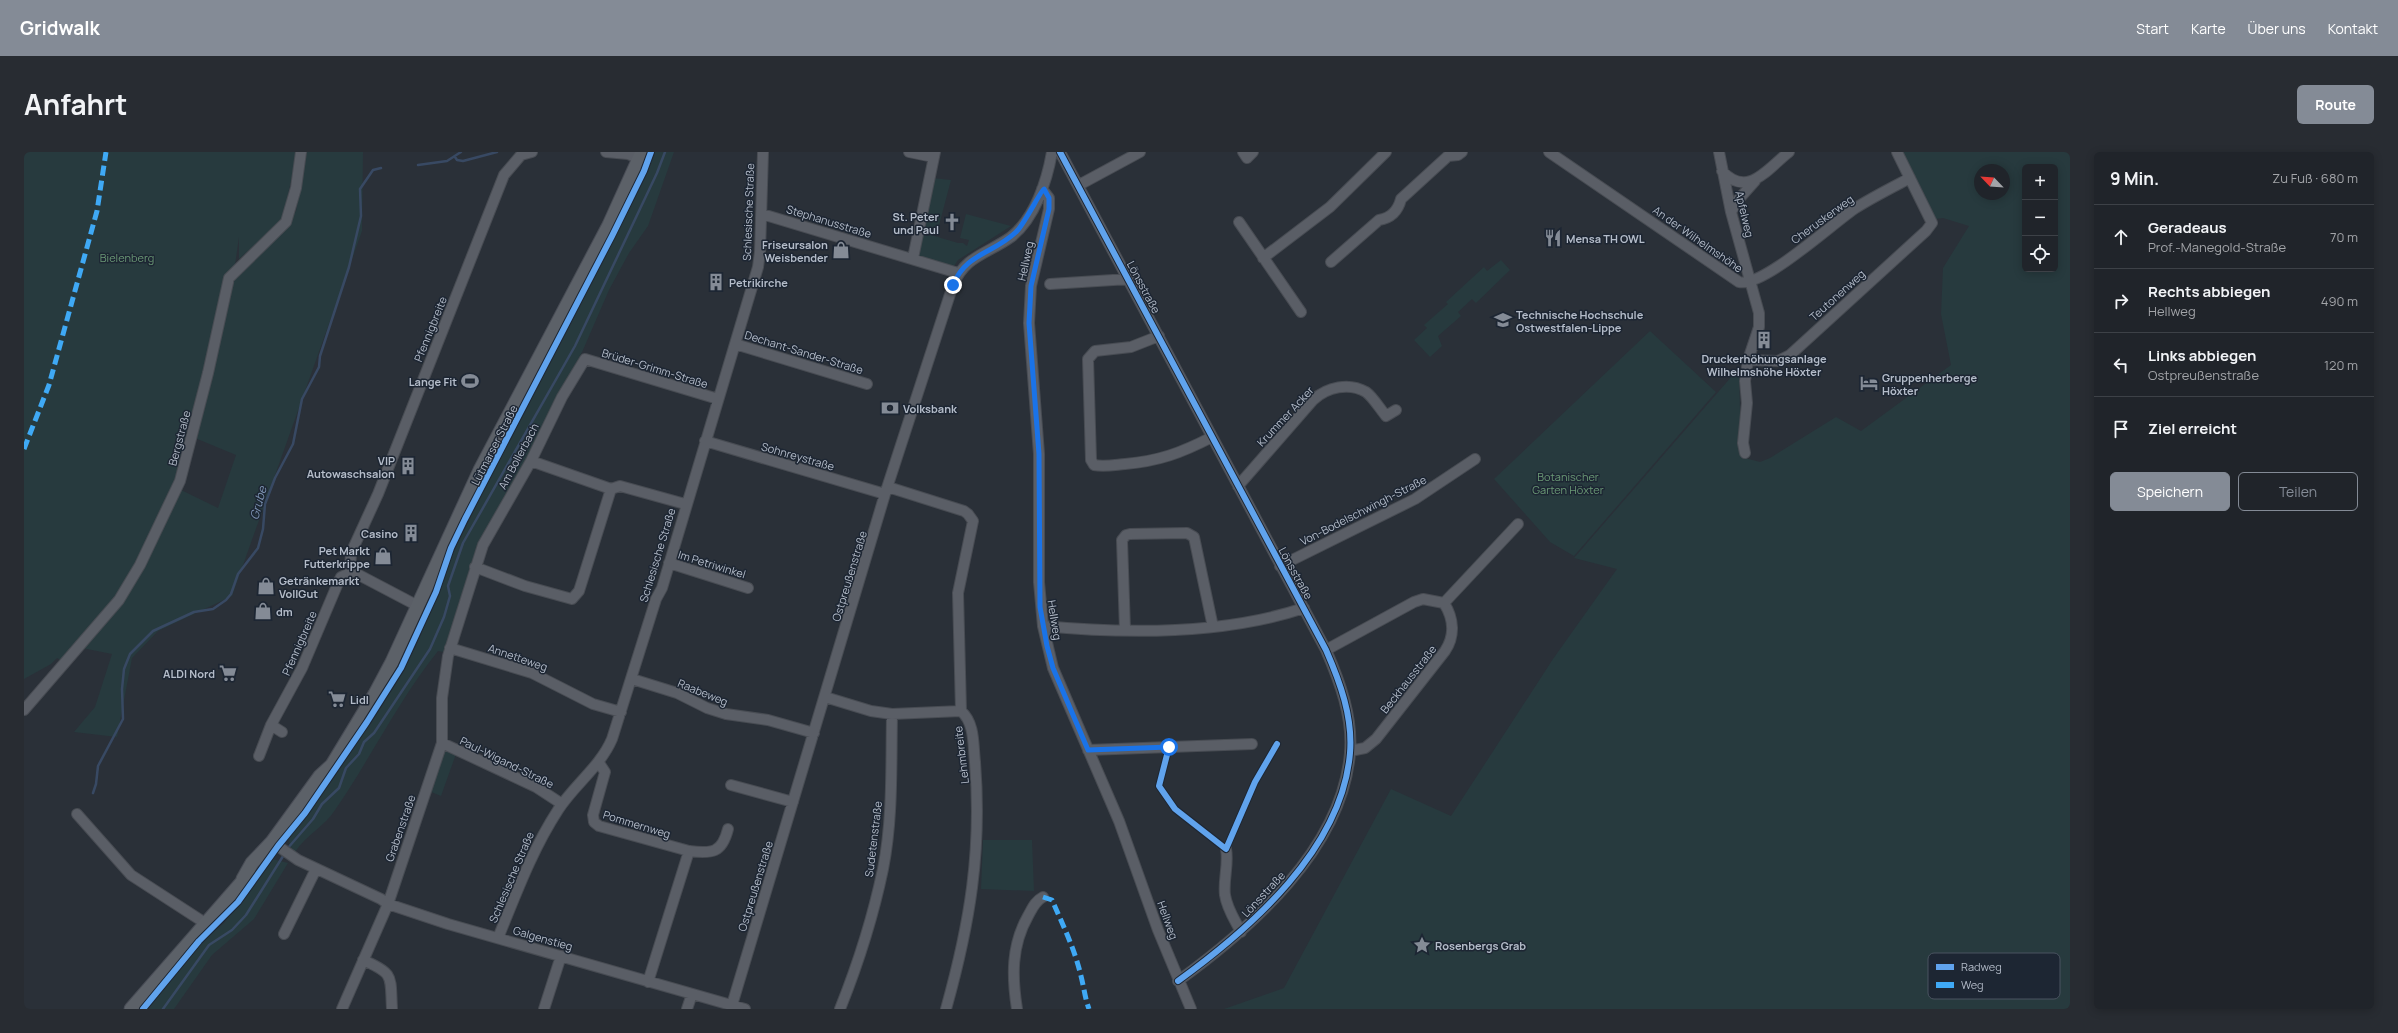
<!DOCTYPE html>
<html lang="de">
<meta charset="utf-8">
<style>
:root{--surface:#20242a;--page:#282c32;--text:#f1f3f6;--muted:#a2a4a8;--line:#3d4147;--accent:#848b96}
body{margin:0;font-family:Manrope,sans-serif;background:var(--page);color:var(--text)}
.controls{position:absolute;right:12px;top:12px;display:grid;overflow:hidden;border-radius:6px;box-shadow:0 2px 10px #0003}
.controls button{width:36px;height:36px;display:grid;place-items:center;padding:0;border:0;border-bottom:1px solid var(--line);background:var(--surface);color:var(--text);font:20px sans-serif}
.compass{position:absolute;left:1950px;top:12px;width:36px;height:36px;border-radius:50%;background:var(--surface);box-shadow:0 2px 10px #0003;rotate:295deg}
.stop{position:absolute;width:12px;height:12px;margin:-9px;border:3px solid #1a73e8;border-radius:50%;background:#fff}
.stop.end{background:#1a73e8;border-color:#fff;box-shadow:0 1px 4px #0008}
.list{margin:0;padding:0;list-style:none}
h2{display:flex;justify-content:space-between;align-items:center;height:52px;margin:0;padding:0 16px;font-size:17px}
h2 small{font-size:13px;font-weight:400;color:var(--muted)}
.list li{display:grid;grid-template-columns:26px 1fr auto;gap:12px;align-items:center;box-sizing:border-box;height:64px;padding:0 16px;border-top:1px solid var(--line)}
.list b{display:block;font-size:15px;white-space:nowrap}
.list p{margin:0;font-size:13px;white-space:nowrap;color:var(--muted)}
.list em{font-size:13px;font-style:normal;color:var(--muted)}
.actions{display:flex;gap:8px;padding:12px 16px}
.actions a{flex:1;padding:9px 0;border:1px solid var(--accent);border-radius:6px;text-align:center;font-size:14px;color:var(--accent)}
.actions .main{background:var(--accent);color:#fff}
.icon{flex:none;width:22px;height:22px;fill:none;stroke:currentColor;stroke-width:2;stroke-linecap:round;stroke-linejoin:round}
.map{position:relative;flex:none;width:2046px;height:857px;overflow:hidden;border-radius:6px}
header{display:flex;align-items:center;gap:24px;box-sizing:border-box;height:56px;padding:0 20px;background:var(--accent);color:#fff}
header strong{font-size:19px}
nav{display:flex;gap:22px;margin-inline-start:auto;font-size:14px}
.intro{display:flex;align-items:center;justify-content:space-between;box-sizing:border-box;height:96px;padding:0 24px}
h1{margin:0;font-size:28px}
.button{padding:10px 18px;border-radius:6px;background:var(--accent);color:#fff;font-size:14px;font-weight:700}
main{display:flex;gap:24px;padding:0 24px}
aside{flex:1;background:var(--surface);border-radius:6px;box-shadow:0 2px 10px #0003}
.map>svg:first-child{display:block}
.green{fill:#273a3e;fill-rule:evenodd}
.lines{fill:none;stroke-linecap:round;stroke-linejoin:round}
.stream{stroke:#384963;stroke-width:2.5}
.minor-casing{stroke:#484c53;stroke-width:12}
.major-casing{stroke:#484c55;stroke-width:15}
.minor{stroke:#5a5e66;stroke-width:10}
.major{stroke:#5c6168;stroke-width:13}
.quiet{stroke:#3fa9f5;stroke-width:5;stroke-dasharray:10 5;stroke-linecap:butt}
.cycleway-casing{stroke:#1d2633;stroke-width:8}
.cycleway{stroke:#60a3ed;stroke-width:6}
.route{stroke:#1a73e8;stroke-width:5}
.labels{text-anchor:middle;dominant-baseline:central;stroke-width:3;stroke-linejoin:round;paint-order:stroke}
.street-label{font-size:11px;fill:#b4bcc9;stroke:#1d2633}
.poi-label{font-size:11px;font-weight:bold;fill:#b4bcc9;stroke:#1d2633;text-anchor:start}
.park-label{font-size:11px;fill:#6b9a76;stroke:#1d2633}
.water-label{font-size:12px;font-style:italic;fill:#7c92b1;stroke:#1d2633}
.key{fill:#1d2633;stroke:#4a5360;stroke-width:1}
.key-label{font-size:11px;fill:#b4bcc9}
</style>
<header>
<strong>Gridwalk</strong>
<nav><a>Start</a><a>Karte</a><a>Über uns</a><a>Kontakt</a></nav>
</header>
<div class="intro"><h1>Anfahrt</h1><a class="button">Route</a></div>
<main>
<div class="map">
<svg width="2046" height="857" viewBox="0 0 2046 857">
<rect width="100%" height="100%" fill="#2a3038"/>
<path class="green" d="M0 0H273L259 67 215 107V85L211 113 204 124 161 311 96 444 39 509 33 506 27 512 0 527Z
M283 0H339L338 79 208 444 134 479 108 506 93 585 50 580 71 555 88 502 58 496 97 451 155 337 194 356 212 303 171 286 208 128 260 79 272 59Z
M630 0H650L624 74 605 101 585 138 559 198 447 415 420 500 414 499C374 549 347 606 311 658 301 674 282 683 271 700 264 695 265 690 266 682L309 627 375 526 392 494 431 397 456 346 619 29Z
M1877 0H2046V857H1200L1260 836 1367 637 1427 664 1529 507 1593 417 1550 406 1715 216 1717 305 1736 310 1746 306 1812 265 1837 279 1927 213 1917 162 1919 116 1945 74 1919 66 1911 67ZM2001 15H2031V117H2001ZM1956 18H1980V42H1956Z
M908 26 927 28 913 81 903 77 900 80 902 84 907 83 934 91H939L943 94 945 88 936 86 942 62 987 74 934 108 928 117 892 104Z
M1477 108 1486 118 1452 151 1448 147 1434 160 1437 164 1414 184 1418 194 1406 205 1390 188 1403 176 1400 173 1424 152 1422 150 1460 115 1463 119Z
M1626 179 1692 240 1550 404 1526 390 1470 327Z
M419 596 432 602 417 644 405 639Z
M959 688H1008L1010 739 957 737Z
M248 707 264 711 230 767 188 803 150 857H122L176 791 200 771Z"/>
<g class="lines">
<path class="stream" d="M431 5 433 8 439 9 473 0
M394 13 423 9 437 0
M69 641 72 632 74 614 99 567 98 537 100 517 106 502 129 479 170 460 189 457 202 448 207 442 214 422 234 396 239 377 241 352 251 326 269 292 278 247 295 215 296 204 325 115 337 64 336 37 349 18 357 16
M263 697 289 667 298 652 315 636 322 616 335 602 340 590 350 581 406 497 420 465 426 444 424 434 439 391 551 194 633 21 641 0
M139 857 185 793 208 778 222 763 261 701"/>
<g class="minor-casing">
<path id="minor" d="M582 0 604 2 616 7
M885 0 909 5
M1036 0 1302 498C1316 530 1329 565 1326 601 1318 697 1227 776 1154 829
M1219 0 1223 6 1229 0
M1525 0 1715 130C1738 136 1808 72 1830 57 1847 46 1867 36 1886 26
M1695 0 1707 60 1735 161V175L1724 208 1721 229 1723 251 1719 291 1721 301
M1698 19C1724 47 1744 16 1765 0
M1055 33 1116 0
M1018 37 1025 46V57L1007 134 1005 171 1015 302V430L1019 474 1029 516 1095 669 1134 778 1167 857
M1707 60 1714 48 1731 29
M738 62 934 121
M1215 70 1277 160
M889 106 911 0
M1239 106 1306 55 1362 0
M1307 110 1355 68C1367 66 1374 59 1377 47L1424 4 1434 3 1438 0
M1026 132 1105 127
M1135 184 1107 195 1071 199 1064 207 1067 308 1070 313C1080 315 1090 313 1101 312 1135 309 1157 301 1188 285
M711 192 843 232
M1724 208 1754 209 1766 203 1902 79 1908 71 1873 0
M681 289 861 342
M507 309 587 337
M1214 334 1289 248C1303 235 1325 230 1342 240 1349 245 1356 257 1362 264L1372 258
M864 335 940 359 944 362 949 369 934 441 937 559C951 571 949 593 951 610 958 699 946 771 922 857
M645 411 724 436
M1256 414 1391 347 1451 307
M451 415 501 434 548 447 555 439 587 337 596 334 661 352
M1420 451 1494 372
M394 454 335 423 326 421 327 401 354 342 480 23 497 3 508 0
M1019 474C1103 482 1199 483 1280 456
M1101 478 1098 388 1102 383 1106 382 1163 381 1170 385 1189 475
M426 496 508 521 569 552 597 560
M1302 498 1390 450 1399 447 1420 451C1430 467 1431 484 1421 499L1352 587 1341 596 1326 599
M608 527 653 541 683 556 702 562 744 568 790 581
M801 545 847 559 868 562 937 559
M0 558 95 448 116 413 156 329 184 221 205 126 262 70 272 36 277 0
M258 580 247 573 278 516 314 431 317 425 326 421
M418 591 512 635 538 652
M1064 598 1228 592
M235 604 247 573
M575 611 581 620 569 663 570 670 575 674 665 699C688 702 698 701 704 677
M707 633 769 650
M53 662 107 723 181 771
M248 690 274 708 357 747 364 752 424 772 721 857
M1202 697C1205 712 1199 728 1201 743 1203 757 1211 768 1217 780
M260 782 292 717
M474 786C492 742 508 698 534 658 550 633 576 615 588 587L632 447 638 436 734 115 736 100 739 0
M339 808C371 822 366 824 368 857
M624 830 665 699
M708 853 861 342 929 133C941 104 963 102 987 85 1011 66 1023 29 1028 0
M318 857 364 752 418 591V546L424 504 459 393 507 309 538 245 561 207 694 247
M520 857 537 804
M663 857 668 842
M816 857C834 812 849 765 859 717 869 667 867 613 868 562
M993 857C988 825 987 794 1004 764 1008 757 1011 749 1019 745"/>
</g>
<g class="major-casing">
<path id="major" d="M219 727 228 711 248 690 296 624 308 613 351 542 368 510 456 318 585 73 618 0
M107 857 225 722"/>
</g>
<use href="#minor" class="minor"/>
<use href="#major" class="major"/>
<path class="quiet" d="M0 297 25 233 73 59 82 0
M1019 745 1028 748C1039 773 1051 798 1057 824 1060 836 1061 846 1065 857"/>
<g class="cycleway-casing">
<path id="cycleway" d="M1036 0 1302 498C1316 530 1329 565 1326 601 1318 697 1227 776 1154 829
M1145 595 1135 634 1151 657 1202 697 1231 630 1253 592
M119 857 175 789 214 750 254 694 281 661 343 570 377 516 412 440 427 396 441 367 588 84 620 19 627 0"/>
</g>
<use href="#cycleway" class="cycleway"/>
</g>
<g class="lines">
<path class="route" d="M929 133C942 101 969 102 992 80 1000 73 1017 38 1020 37L1025 46V57L1007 134 1005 171 1015 302 1016 455 1023 494 1029 516 1064 598 1145 595"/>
</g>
<defs>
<g id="church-bare" transform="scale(1.38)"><path d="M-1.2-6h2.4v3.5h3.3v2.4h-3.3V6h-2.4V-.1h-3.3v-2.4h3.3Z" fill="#848b96" stroke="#1d2633" stroke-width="2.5" paint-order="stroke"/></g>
<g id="restaurant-bare" transform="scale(1.38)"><path d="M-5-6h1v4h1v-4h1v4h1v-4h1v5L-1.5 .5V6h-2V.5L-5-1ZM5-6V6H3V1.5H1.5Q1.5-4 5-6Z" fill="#848b96" stroke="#1d2633" stroke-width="2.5" paint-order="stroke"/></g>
<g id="shop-bare" transform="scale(1.38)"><path d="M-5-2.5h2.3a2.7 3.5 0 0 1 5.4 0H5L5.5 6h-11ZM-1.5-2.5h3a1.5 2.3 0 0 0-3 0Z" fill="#848b96" stroke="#1d2633" stroke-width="2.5" paint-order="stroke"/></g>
<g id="building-bare" transform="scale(1.38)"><path d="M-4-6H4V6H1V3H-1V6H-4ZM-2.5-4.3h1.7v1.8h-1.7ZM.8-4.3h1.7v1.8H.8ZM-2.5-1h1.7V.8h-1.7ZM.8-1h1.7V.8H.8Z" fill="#848b96" stroke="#1d2633" stroke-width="2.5" paint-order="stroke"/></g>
<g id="university-bare" transform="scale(1.38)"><path d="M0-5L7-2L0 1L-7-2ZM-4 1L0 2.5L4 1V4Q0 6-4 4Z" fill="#848b96" stroke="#1d2633" stroke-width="2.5" paint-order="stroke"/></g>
<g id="stadium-bare" transform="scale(1.38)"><path d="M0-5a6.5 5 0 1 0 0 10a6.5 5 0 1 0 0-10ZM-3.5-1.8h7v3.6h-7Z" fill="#848b96" stroke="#1d2633" stroke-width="2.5" paint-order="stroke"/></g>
<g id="hotel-bare" transform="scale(1.38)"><path d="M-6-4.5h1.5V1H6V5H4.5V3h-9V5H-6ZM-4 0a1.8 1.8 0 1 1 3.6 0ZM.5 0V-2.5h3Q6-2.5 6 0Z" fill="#848b96" stroke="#1d2633" stroke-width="2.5" paint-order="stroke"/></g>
<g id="bank-bare" transform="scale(1.38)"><path d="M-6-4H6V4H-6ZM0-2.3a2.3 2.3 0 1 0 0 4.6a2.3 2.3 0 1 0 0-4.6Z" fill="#848b96" stroke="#1d2633" stroke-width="2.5" paint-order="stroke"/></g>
<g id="supermarket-bare" transform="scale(1.38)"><path d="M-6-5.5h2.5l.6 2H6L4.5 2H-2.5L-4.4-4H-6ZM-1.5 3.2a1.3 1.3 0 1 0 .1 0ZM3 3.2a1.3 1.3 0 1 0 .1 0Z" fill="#848b96" stroke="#1d2633" stroke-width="2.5" paint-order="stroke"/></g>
<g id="sight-bare" transform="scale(1.38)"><path d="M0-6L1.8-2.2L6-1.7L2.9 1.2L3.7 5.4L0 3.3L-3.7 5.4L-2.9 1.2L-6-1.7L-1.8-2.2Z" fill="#848b96" stroke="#1d2633" stroke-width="2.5" paint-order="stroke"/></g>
</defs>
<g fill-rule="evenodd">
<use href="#church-bare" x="928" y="70"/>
<use href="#restaurant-bare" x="1529" y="86"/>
<use href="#shop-bare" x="817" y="98"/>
<use href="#building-bare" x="692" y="130"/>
<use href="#university-bare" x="1479" y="168"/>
<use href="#building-bare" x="1740" y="188"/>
<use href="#stadium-bare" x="446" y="229"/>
<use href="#hotel-bare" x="1845" y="231"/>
<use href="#bank-bare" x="866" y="256"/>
<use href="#building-bare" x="384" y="314"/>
<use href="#building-bare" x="387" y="381"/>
<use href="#shop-bare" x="359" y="404"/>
<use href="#shop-bare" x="242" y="434"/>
<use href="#shop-bare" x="239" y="459"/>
<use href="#supermarket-bare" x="204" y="521"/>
<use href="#supermarket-bare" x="313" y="547"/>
<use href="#sight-bare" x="1398" y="793"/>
</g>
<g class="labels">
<g class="street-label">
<text transform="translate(724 60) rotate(-88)">Schlesische Straße</text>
<text transform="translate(1721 62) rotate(77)">Apfelweg</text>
<text transform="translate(1798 67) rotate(-36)">Cheruskerweg</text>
<text transform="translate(805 69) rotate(17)">Stephanusstraße</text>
<text transform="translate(1674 87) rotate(35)">An der Wilhelmshöhe</text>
<text transform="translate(1001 109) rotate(-78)">Hellweg</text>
<text transform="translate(1120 135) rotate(62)">Lönsstraße</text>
<text transform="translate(1813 143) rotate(-42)">Teutonenweg</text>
<text transform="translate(406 177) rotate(-68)">Pfennigbreite</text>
<text transform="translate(780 200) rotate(17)">Dechant-Sander-Straße</text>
<text transform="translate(631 216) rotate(17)">Brüder-Grimm-Straße</text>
<text transform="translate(1261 264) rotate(-47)">Krummer Acker</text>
<text transform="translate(155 286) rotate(-75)">Bergstraße</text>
<text transform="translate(470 293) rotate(-63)">Lütmarser Straße</text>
<text transform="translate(494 304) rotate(-62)">Am Bollerbach</text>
<text transform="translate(774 304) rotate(16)">Sohnreystraße</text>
<text transform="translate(1339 358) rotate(-27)">Von-Bodelschwingh-Straße</text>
<text transform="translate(633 403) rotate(-73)">Schlesische Straße</text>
<text transform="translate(688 412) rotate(17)">Im Petriwinkel</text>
<text transform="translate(1272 421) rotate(61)">Lönsstraße</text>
<text transform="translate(825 424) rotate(-73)">Ostpreußenstraße</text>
<text transform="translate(1031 468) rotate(81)">Hellweg</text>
<text transform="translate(275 491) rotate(-66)">Pfennigbreite</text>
<text transform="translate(494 505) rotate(19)">Annetteweg</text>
<text transform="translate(1384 527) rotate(-52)">Beckhausstraße</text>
<text transform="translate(679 540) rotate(22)">Raabeweg</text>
<text transform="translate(937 603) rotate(-97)">Lehmbreite</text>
<text transform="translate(483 610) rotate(26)">Paul-Wigand-Straße</text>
<text transform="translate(613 672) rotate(17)">Pommernweg</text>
<text transform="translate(376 676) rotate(-71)">Grabenstraße</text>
<text transform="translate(849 687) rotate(-83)">Sudetenstraße</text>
<text transform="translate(487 725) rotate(-67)">Schlesische Straße</text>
<text transform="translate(731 734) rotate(-73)">Ostpreußenstraße</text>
<text transform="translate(1239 742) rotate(-47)">Lönsstraße</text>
<text transform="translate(1144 768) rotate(70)">Hellweg</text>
<text transform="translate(519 786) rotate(16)">Galgenstieg</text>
</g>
<g class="poi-label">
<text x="915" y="64" text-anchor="end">St. Peter<tspan x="915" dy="13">und Paul</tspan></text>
<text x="1542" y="86">Mensa TH OWL</text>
<text x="804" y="92" text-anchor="end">Friseursalon<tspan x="804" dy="13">Weisbender</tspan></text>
<text x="705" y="130">Petrikirche</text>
<text x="1492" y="162">Technische Hochschule<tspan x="1492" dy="13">Ostwestfalen-Lippe</tspan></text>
<text x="1740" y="206" text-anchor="middle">Druckerhöhungsanlage<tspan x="1740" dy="13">Wilhelmshöhe Höxter</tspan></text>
<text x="1858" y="225">Gruppenherberge<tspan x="1858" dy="13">Höxter</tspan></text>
<text x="433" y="229" text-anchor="end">Lange Fit</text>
<text x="879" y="256">Volksbank</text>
<text x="371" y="308" text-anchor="end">VIP<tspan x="371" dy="13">Autowaschsalon</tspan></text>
<text x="374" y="381" text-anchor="end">Casino</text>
<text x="346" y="398" text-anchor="end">Pet Markt<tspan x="346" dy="13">Futterkrippe</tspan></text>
<text x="255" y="428">Getränkemarkt<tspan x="255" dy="13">VollGut</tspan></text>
<text x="252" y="459">dm</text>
<text x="191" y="521" text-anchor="end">ALDI Nord</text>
<text x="326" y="547">Lidl</text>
<text x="1411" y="793">Rosenbergs Grab</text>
</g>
<g class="park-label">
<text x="103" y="105">Bielenberg</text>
<text x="1544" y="324">Botanischer<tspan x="1544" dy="13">Garten Höxter</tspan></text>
</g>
<g class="water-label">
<text transform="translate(234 351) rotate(-75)">Grube</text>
</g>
</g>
<rect x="1904" y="801" width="132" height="46" rx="6" class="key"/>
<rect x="1912" y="812" width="18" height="6" fill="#60a3ed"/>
<rect x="1912" y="830" width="18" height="6" fill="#3fa9f5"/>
<g class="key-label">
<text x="1937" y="819">Radweg</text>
<text x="1937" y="837">Weg</text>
</g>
</svg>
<div class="controls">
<button>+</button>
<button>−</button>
<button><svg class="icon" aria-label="locate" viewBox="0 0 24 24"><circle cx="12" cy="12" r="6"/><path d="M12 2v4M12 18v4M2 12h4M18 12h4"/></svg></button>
</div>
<svg class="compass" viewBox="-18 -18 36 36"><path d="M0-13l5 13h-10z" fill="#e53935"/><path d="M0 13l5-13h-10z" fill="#a2a4a8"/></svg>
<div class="stop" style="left:1145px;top:595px"></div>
<div class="stop end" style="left:929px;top:133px"></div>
</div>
<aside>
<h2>9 Min.<small>Zu Fuß · 680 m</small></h2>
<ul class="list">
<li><svg class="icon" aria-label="ahead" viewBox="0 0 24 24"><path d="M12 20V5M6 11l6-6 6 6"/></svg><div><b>Geradeaus</b><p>Prof.-Manegold-Straße</p></div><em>70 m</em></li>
<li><svg class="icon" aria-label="right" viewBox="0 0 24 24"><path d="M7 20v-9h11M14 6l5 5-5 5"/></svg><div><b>Rechts abbiegen</b><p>Hellweg</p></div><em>490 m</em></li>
<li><svg class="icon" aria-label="left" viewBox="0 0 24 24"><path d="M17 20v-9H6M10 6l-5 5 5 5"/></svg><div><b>Links abbiegen</b><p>Ostpreußenstraße</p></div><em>120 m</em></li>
<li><svg class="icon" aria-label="arrive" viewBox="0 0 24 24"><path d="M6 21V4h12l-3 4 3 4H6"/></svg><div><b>Ziel erreicht</b></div></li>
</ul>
<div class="actions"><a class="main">Speichern</a><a>Teilen</a></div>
</aside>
</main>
